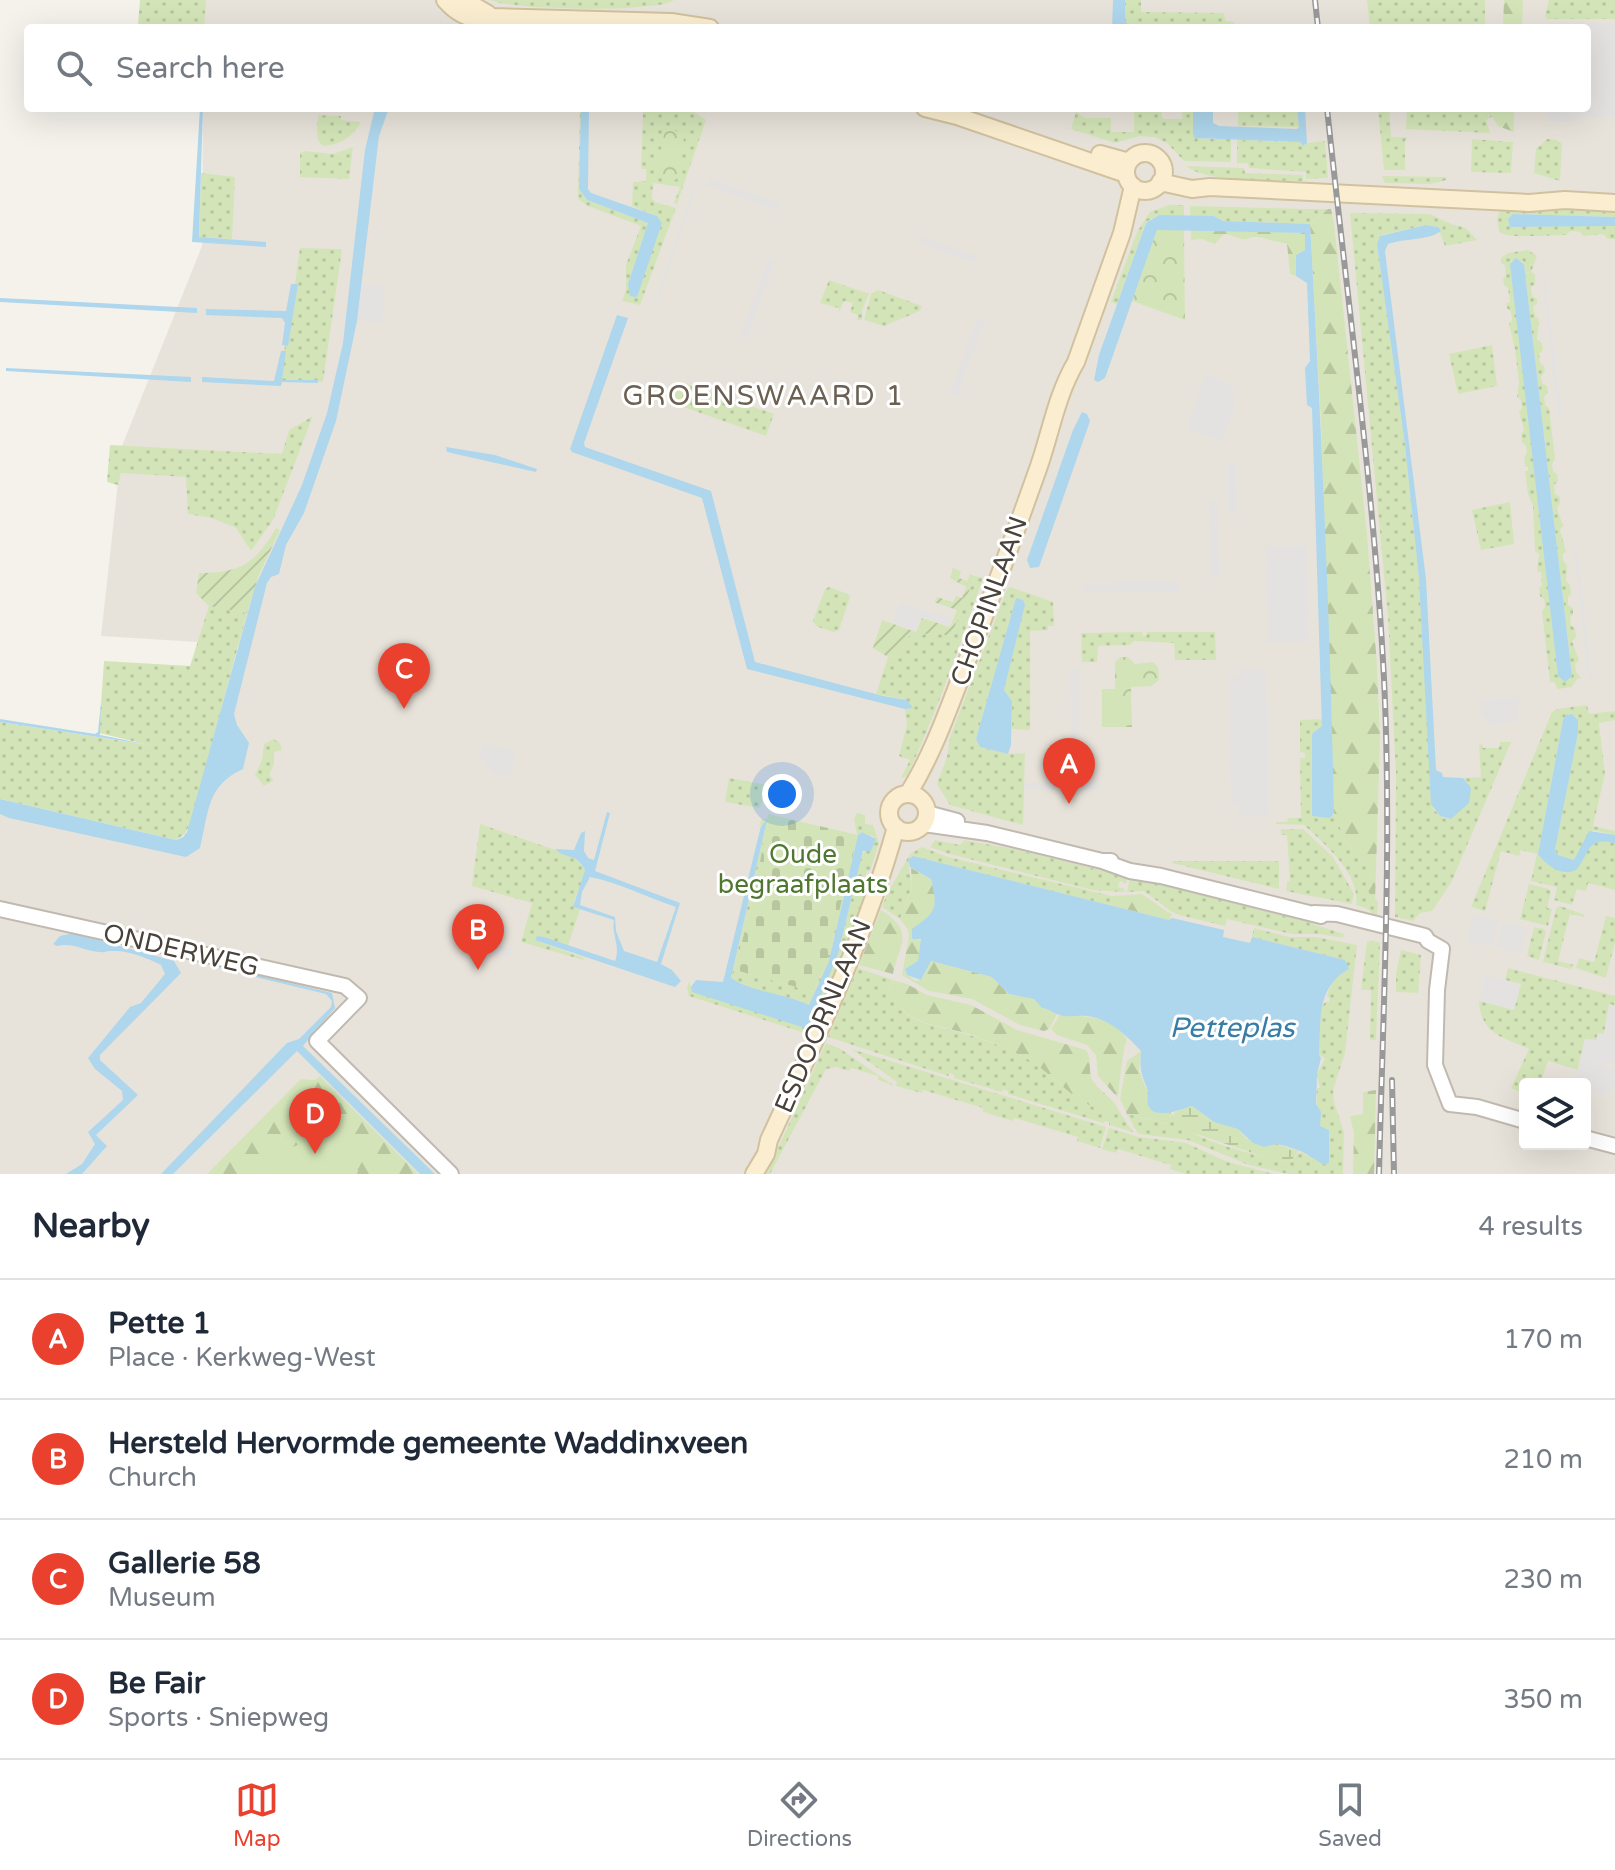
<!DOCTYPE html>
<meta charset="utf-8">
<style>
:root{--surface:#fff;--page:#f6f6f7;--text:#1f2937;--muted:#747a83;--line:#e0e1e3;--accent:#ea402e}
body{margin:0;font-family:"Varela Round",sans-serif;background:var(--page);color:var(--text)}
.controls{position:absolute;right:24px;bottom:24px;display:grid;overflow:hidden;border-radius:8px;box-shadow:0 8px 32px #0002}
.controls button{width:72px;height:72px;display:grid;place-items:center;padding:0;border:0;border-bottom:2px solid var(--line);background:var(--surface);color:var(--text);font:40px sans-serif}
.you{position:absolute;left:782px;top:794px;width:28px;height:28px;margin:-20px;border:6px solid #fff;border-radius:50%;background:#1a73e8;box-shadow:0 0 0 12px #1a73e833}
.badge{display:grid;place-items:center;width:52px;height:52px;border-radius:50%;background:var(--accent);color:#fff;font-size:26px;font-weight:700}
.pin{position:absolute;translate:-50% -66px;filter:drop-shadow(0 2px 4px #0008)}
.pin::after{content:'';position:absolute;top:42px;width:28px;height:24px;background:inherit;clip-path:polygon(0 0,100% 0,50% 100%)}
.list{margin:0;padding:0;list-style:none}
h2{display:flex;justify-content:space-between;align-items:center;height:104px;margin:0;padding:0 32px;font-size:34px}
h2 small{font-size:26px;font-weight:400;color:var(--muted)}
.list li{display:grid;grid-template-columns:52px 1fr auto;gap:24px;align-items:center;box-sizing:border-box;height:120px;padding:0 32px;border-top:2px solid var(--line)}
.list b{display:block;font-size:30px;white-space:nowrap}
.list p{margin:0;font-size:26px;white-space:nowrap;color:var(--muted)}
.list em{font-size:26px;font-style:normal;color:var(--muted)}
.icon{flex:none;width:44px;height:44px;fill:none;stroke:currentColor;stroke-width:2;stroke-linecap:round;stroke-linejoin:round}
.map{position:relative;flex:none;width:1615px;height:1174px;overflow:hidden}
.search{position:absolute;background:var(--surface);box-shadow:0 8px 32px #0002;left:24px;right:24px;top:24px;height:88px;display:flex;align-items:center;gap:20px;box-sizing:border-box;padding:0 28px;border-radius:8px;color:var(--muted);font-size:30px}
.sheet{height:584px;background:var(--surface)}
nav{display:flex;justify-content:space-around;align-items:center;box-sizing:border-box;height:112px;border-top:2px solid var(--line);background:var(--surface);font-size:22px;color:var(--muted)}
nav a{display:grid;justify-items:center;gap:4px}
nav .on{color:var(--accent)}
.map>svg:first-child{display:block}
.residential{fill:#e8e3da;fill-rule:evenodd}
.grass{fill:url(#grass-dots);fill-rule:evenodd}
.forest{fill:url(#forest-firs)}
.wetland{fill:url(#wetland-marsh)}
.cemetery{fill:url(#cemetery-stones)}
.park{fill:url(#park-crowns)}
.garden{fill:url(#garden-furrows)}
.pitch{fill:#d3e5b8}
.parking{fill:#e4e2e0}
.water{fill:#aed6ec;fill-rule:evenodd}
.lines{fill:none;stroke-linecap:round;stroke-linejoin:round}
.tertiary-casing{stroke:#c0b9af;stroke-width:18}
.secondary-casing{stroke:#d1c19f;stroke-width:20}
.tertiary{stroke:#fff;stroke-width:14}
.secondary{stroke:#fbeed0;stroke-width:16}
.rail-casing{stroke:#999;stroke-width:6}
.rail{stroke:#fff;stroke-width:3;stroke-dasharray:9;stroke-linecap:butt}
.labels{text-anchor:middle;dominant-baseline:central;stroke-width:6;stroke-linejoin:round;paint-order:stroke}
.street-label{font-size:26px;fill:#49423a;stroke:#fff}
.park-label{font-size:26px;fill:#4f7730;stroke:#fff}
.neighbourhood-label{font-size:28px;letter-spacing:2px;fill:#6b6052;stroke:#fff}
.water-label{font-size:28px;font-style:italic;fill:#387da6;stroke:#fff}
</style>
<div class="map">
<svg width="1615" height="1174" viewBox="0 0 1615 1174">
<defs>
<pattern id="grass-dots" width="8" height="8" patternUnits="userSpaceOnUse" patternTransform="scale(2)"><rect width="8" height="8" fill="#d3e5b8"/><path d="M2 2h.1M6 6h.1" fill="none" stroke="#b7c69f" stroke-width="1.8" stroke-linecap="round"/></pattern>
<pattern id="forest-firs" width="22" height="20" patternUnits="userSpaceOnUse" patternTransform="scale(2)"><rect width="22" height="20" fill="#d3e5b8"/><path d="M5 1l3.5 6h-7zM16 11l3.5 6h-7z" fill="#b7c69f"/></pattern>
<pattern id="wetland-marsh" width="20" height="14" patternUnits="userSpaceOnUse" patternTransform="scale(2)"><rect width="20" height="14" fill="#d3e5b8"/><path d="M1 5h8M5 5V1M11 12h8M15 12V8" fill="none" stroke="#b7c69f"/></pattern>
<pattern id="cemetery-stones" width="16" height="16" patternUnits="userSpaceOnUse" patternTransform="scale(2)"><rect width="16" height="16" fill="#d3e5b8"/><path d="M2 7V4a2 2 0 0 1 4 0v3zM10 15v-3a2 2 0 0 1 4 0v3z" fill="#b7c69f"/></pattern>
<pattern id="park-crowns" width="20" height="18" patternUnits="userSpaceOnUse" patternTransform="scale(2)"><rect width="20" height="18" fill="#d3e5b8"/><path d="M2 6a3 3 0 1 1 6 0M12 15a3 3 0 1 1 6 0" fill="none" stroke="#b7c69f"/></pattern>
<pattern id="garden-furrows" width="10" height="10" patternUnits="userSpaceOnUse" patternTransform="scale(2)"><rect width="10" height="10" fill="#d3e5b8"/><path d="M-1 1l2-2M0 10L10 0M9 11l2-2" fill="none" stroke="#b7c69f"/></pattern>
</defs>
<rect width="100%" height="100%" fill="#f5f2ec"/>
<path class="residential" d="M198 0H1615V1174H0V809L190 847 246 645 101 636 122 446 202 246 203 108H1587V28H200ZM1525 1084H1585V1144H1525Z"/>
<path class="grass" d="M140 0H206L204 28 138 25Z
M490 0H674C659 13 510 10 490 0Z
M1125 0H1141V12L1224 13 1225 21 1234 22V28L1129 26 1125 22Z
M1367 0H1485V28H1370Z
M1549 0H1615V19H1547L1545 16Z
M580 108H581L579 188 587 200 648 223 628 284 636 297 662 223 657 216 632 206 633 182 646 181V169H641L643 111 644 108C665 108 689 105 706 120L677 204 674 203 680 187 653 183 652 198 655 202 676 208 640 305 622 301 626 290V265L641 226 588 206 579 200 578 194Z
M1183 108H1193V135L1206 139H1231V162L1184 161 1167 143 1155 137 1139 136 1115 143 1071 129 1076 112 1086 118H1111V132H1134V112H1161L1163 119H1182Z
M1238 108H1297L1299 127 1238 126Z
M1378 108H1389L1391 137H1408L1405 141V170H1384Z
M1407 108H1487L1492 117 1486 120 1490 133 1406 129Z
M318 115 341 116V120L361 122C353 137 340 145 323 146 314 139 318 125 318 115Z
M1472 139 1513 142 1511 173 1471 172Z
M1547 139 1557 140 1562 144 1560 181 1534 173 1536 149Z
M1237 140 1300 142 1303 146 1307 143 1325 141 1328 178 1306 179V172L1249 168 1248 163H1237Z
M353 147 349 179 300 177V153L305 151 333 154Z
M1186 166 1244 168 1245 173 1303 175V181C1272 180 1210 184 1186 166Z
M201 173 235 177 232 239 199 237Z
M1382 176 1447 177 1446 180 1431 184 1385 183Z
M1169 205H1184V216L1159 215 1146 222 1117 304 1111 302 1137 232 1150 212Z
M1190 206 1308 209H1328L1310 224 1223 221 1214 216 1190 217Z
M1556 206 1615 208V217L1513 214 1517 227 1530 225 1615 226V239H1608L1603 234 1583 236 1580 232 1571 231 1566 235C1550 234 1509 240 1499 232L1497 218 1502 207 1549 208V211H1556Z
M1350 213 1430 214 1451 224 1466 228 1477 240 1445 246 1438 227 1426 225 1381 235 1377 244 1405 445 1419 579 1433 809 1443 818 1451 819 1468 783 1463 778 1481 777 1479 745 1482 744 1483 748H1499L1500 742H1511L1451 883 1432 911 1420 913 1413 921 1395 917 1396 774 1388 617Z
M300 248 342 249 323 382 281 380 285 345 287 346 298 284H295Z
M1528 250 1537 256 1531 272 1535 274V284L1531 287 1532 296 1537 299V303L1533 307 1535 316 1539 319 1537 340 1542 343 1543 350 1539 354 1540 363 1544 366 1545 372 1541 376 1542 383 1547 386 1548 393 1544 397 1545 405 1549 408 1555 459 1552 464 1553 471 1557 474 1558 481 1554 485 1555 494 1560 497V504L1557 508 1563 526 1560 530 1566 551 1562 555 1564 562 1567 565 1566 581 1570 585 1571 594 1568 597V605L1573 608V614L1570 618 1571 625 1575 629 1576 637 1572 641 1579 660 1575 664 1576 672 1581 678 1577 679 1572 687 1558 689 1554 682H1550L1542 611 1545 607 1544 599 1540 596 1539 589 1542 585 1541 572H1537L1539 554 1535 551 1533 506 1528 494 1525 471H1528V467L1525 466 1524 457 1527 453 1526 446 1522 442 1521 434 1524 430 1519 412 1522 408 1521 400 1517 397 1519 383 1515 349 1509 324 1512 320 1511 312 1507 308 1506 303 1510 302 1508 288 1504 285 1503 279 1506 275 1505 266 1501 263V258L1508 253ZM1511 261H1523L1524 264 1572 676H1558Z
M829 280 869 294 862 310V320H857L858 315 850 312 853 303 844 301 838 314 839 308 820 303Z
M878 290 922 306 920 311 884 326 864 320 871 294Z
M1492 345 1497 386 1458 394 1449 354Z
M679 381 774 414 766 436 672 403Z
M313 416 273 520 251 551 236 528 212 518 188 514 186 477 121 473 118 485 107 482 110 445 282 454 289 430Z
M1510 502 1514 544 1481 550 1472 510Z
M975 576 983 578C960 645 937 712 907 776L901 778 910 760 899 756 907 724 905 709 913 708 904 699 876 694 888 657 898 658 909 636 934 633 951 636Z
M829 587 848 594 850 597 839 630 833 632 816 626 813 621 825 589Z
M1010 587 1053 602 1054 626H1048V630L1030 631V730L1012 729V701L1004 690 1025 605 1016 598 976 739 980 747 1008 754 1025 753 1023 825 950 805 937 784 947 757 950 737 1007 589Z
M209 606 247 613 191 822 185 834 176 840 0 799V722L149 745 99 733 104 661 190 666Z
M1142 632 1143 636H1146L1147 632H1215L1216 660H1175L1174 643 1134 641 1130 645 1098 646 1097 662H1082L1081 633Z
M1587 705 1589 714 1615 711V720L1599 723 1605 774 1593 826 1615 831V835L1593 830 1574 860 1558 855 1555 850 1578 733 1577 718 1570 714 1563 720 1538 854 1565 873 1592 843 1598 840 1615 843V890L1588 883 1586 891 1577 889 1572 905 1554 900 1557 887 1531 881 1537 854 1521 850 1519 856 1501 851 1485 911 1471 907 1552 712 1557 709Z
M1322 719 1330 818 1334 813 1346 842 1370 872 1369 891 1378 902 1377 917 1366 908 1356 905C1361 875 1325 844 1304 825L1276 824V822H1287L1288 818H1301L1300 758H1305V753L1300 752V720Z
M273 739 280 743 282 750 274 752V764L269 775 274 780 264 786 255 775 262 760 264 744Z
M729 778 767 785 760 808 725 802Z
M857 813 865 815V824L873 825 879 843 870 871H867L865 878 870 879 843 952 808 1034 689 996 687 988 689 981 691 987 807 1027 838 954 862 855 875 837 862 832 858 835 829 961 809 1005 800 1001 764 993 731 979 767 821 759 826 762 819H768L756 886 735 970 814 992 827 960 857 835 854 819Z
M480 824 576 857 586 872 574 901V908L580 909 568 946 540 936 537 937 535 940 584 958 583 960 521 942 532 903 472 886Z
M1281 829H1303L1333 857 1354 894 1352 904 1286 891 1287 882 1290 881 1287 835H1281Z
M935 840 960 845 964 840 1014 849 1128 877 1126 883 1120 881 1118 887 1125 889 1124 892 1092 890 946 853 930 847Z
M922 847 948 857 1112 896 1109 905 913 856 908 860 912 886 900 919 882 907 888 892 910 854Z
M1173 861H1279V889L1172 863Z
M1130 877 1304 921 1344 934 1343 938 1319 934H1292L1227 919 1225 926 1179 915 1172 912 1144 891 1127 892Z
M1529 884 1549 889 1551 892 1547 908 1552 909 1548 926 1520 919Z
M1560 906 1585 915 1584 917 1570 914 1558 961 1574 965 1571 969 1543 962 1556 908Z
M1606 916 1615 918V942L1606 978 1576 968 1579 958 1594 962Z
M1534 927 1544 929 1546 932 1539 960 1527 956Z
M1254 928 1289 937H1316L1357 945 1345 1053 1333 1090 1334 1102 1344 1132 1343 1174H1288L1249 1165 1188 1140 1138 1134 1127 1114 1167 1124 1171 1114 1174 1115C1180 1139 1266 1158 1291 1162L1298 1153 1303 1152 1307 1156 1329 1130 1320 1126C1317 1118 1316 1097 1317 1088H1320L1317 1074 1325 1059 1319 1054 1320 1010 1325 1002H1329L1330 998 1327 997C1329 983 1336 976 1349 969L1344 960 1252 937Z
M1367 941 1380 942 1376 1040H1370L1371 990H1361Z
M1401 950 1421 955 1418 993 1396 992V974Z
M858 968 893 980 889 988C903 1027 936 1024 969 1035 986 1040 1004 1047 1020 1055 1054 1070 1077 1114 1119 1111L1133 1132 1109 1125V1122L1105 1121 1103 1123 1008 1094V1091L1004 1089 1002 1092 954 1078V1075L950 1073 948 1076 828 1037Z
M1508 968 1615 996V1006L1610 1004 1604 1034 1598 1033 1596 1041 1585 1039 1578 1070 1548 1061 1540 1084H1525V1094L1511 1088 1529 1049C1502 1037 1481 1034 1479 1001L1514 1009 1520 984 1505 980Z
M826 1043 839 1048 893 1085 878 1080V1076L851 1068 849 1071 837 1067 826 1069 770 1174H766Z
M851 1049 1106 1127 1100 1148 1077 1141 1078 1137 1014 1118 1013 1121 983 1112V1108L923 1090 922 1093 896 1086 897 1082Z
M1109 1128 1139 1137 1186 1143 1228 1162 1274 1174H1185L1170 1169 1171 1165 1118 1149 1116 1153 1102 1149Z"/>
<path class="forest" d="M1504 0H1523L1522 28H1503Z
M1487 108H1514V132L1498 126Z
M1328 209H1331L1334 223 1367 534 1377 666 1380 738 1375 902 1368 891 1370 872 1346 842 1334 813 1321 423 1310 224Z
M1191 229 1305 233V250L1296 255V276L1290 274 1287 243C1274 243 1264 236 1255 237 1249 237 1249 240 1243 239 1235 238 1231 234 1224 234L1215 244 1201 239 1191 240Z
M911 868 931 879C933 889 938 900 933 911 927 925 921 919 918 939L922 941 918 961 905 969 906 974 916 981 922 979 931 961 992 977 1009 994 1035 999 1042 1008 1052 1009 1057 1014 1049 1029 1044 1031 1020 1025 972 999 929 991 902 975 909 935 908 930 900 919 912 887Z
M1142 894 1172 915 1169 920 1109 905 1112 896Z
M881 910C917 933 898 945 893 974L859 965Z
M893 980 907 984 927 995 971 1005 1017 1030 1086 1050C1093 1060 1087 1071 1093 1081 1101 1093 1114 1098 1119 1111 1077 1114 1054 1070 1020 1055 1004 1047 986 1040 969 1034 936 1024 903 1026 889 988Z
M1060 1015C1085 1016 1114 1016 1127 1040 1123 1046 1119 1088 1118 1098L1098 1076 1096 1055 1087 1045 1057 1035 1051 1029Z
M1141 1051 1139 1071 1149 1095 1162 1113 1171 1111 1168 1124 1127 1114 1120 1099 1127 1061Z
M320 1076 418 1174H357L344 1144 257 1163 261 1174H207L301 1079 315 1080Z
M1376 1090 1374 1174H1353L1354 1134 1350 1116 1363 1114V1092Z"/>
<path class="wetland" d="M1192 1106 1208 1118 1238 1129 1246 1138 1264 1147 1277 1144 1299 1151 1290 1162 1264 1157 1185 1130C1179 1126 1172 1121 1175 1112Z"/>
<path class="cemetery" d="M768 814 858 835 827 960 814 992 735 970 756 886Z"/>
<path class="park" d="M665 129 685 133 676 180 656 176Z
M1160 228 1184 229 1185 320 1132 301 1157 230Z
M1120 657H1128L1135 664 1153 662 1158 667 1159 680 1152 686 1131 687 1132 727H1102V689H1115V662Z"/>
<path class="garden" d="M276 528 280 530 259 575 247 613 209 606 196 593 199 573C240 573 255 564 276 528Z
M953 568 961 571 959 578 967 581 970 574 975 576 951 636 934 633 909 636 898 658 888 657 873 648 882 620 916 632 922 618 950 627 957 610 934 602 937 597 953 602 956 596 962 598 966 587 950 578Z"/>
<path class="pitch" d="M1102 692H1118L1119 722H1102Z
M337 1128 344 1144 347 1143 358 1171 357 1174H261L256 1163Z"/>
<path class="parking" d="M1548 23H1615V118H1581L1577 122H1551L1547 118 1548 110 1587 108V28H1548Z
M709 178 780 203 777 211 706 186Z
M694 187 697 188 657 302 654 301Z
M920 236 977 256 974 263 918 243Z
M768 259 775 261 747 341 739 338Z
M1542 281H1546L1562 417 1558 418Z
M362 284 385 286 382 323 357 321Z
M977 317 985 320 957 398 949 395Z
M1205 375 1232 384 1235 405 1223 442 1186 429Z
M1228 461H1236L1237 514H1228Z
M1209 502H1218L1219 578H1210Z
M1266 546H1308L1309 642 1267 643Z
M1573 547H1577L1592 677H1588Z
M1180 581V591L1083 592V583Z
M900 602 952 618 950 626 922 617 916 631 893 623Z
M1070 669H1079L1080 745H1071Z
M1237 669H1266L1269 816 1238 817V805H1229L1232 796 1229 768 1230 676H1237Z
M1520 696 1517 721 1487 726 1486 718 1481 716 1480 701Z
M483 742 517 752 509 778 495 774 479 757Z
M1099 781V789L1026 790V783Z
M1473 914 1499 920 1492 947 1466 941Z
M1502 922 1528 928 1521 955 1496 948Z
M466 936 513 949 510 957 463 946Z
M1486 975 1521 984 1514 1010 1479 1001Z
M1609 1004 1615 1006V1034L1611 1036 1615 1038V1064L1605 1063 1603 1065 1615 1069V1088H1611L1610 1095 1585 1089V1084H1574L1585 1039 1596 1040 1598 1033 1604 1034Z"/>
<path class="water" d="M1113 0H1125V21L1129 26 1213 28H1112Z
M200 108H203L199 237 266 242V247L192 242Z
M375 108H389L379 136 357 321 336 421 304 513 286 545 279 574 271 577 267 583 234 714 237 725 249 743 243 769C206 786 209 812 200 848L186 857 9 818 0 814V799L176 840 183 837 187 832 255 587 302 485 327 413 343 343 365 150Z
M581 108H589L588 189 591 193 657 216 662 223 637 297 630 296 628 284 648 223 587 200 579 189Z
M1193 108H1213V123L1219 126 1297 129 1299 127 1297 108H1305L1307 143 1303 146 1300 142 1195 138 1193 134Z
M1513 214 1615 217V226L1510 227 1508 219Z
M1159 215 1214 216 1223 221 1310 224C1321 420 1330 616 1334 813L1330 818 1312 816V734L1322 726 1321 697 1312 408 1307 405 1305 368 1310 361 1307 283 1296 276V255L1305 250V233L1157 230 1105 378 1098 382 1094 380 1099 355 1146 223Z
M1426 225 1438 227 1441 231C1427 241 1405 238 1388 244L1385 251 1426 579 1436 770 1442 773 1443 777 1463 778 1471 788 1469 803 1451 819 1440 816 1431 804 1419 579 1405 445 1377 244 1380 236Z
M1516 258 1524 264 1572 676 1565 682 1558 676 1510 264Z
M291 284H298L288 346 282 345 285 323 282 318 206 315V309L286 311Z
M0 298 197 308V313L0 302Z
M617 315 628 318 584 443 585 447 711 491 755 662 883 696 907 700 913 708 905 709 747 669 702 498 572 452 570 449Z
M281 351H286L282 380H318V383L282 382 281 386 202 382V377L274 381Z
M6 368 191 377V382L6 371Z
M1082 412 1087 414 1090 421 1039 567 1030 568 1027 560 1073 430Z
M446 447 495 455 537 469 536 472 447 452Z
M1016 598 1023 600 1025 605 1004 690 1012 701 1011 745 1008 754 980 747 976 739Z
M101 702 100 735 150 745 0 722V719L95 734 98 732Z
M1572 714 1578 720V733L1555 850 1558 855 1574 860 1589 831 1615 835V843C1586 838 1592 849 1577 869 1563 878 1547 866 1538 854L1563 720 1566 715Z
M607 812 610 813 595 871 680 903 661 964 672 970 681 981 675 987 535 940 537 936 544 937 615 961C621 946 611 934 614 920L573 907 585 870C576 852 566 860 555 849L574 850 581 833 585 831 584 851 588 858 594 860ZM590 877C620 883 646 897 676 907L657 962 624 951 616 931 615 917 580 905 582 892Z
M767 820 731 978C754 993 784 993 809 1005L829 961 858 835 862 832 876 839 871 851H863L862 855 838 954 808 1027 805 1028 692 992 691 987 696 980 723 982 761 826Z
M913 856 1169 920 1172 918 1224 930 1223 937 1250 943 1252 937 1345 960 1349 969C1316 987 1321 1021 1319 1054L1321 1058 1317 1074 1316 1104 1321 1112 1320 1126 1329 1130V1163L1324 1165 1303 1152 1286 1146 1277 1144 1264 1147 1253 1143 1238 1129 1214 1122 1192 1106C1182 1109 1156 1120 1149 1107 1146 1102 1149 1095 1147 1088 1140 1071 1140 1069 1141 1051 1126 1035 1110 1019 1087 1016 1079 1015 1068 1018 1060 1015 1052 1013 1051 1009 1042 1008L1034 999 1009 994 992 977 931 961 921 980 907 975 905 969 918 961 921 939H912V929C937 912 938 908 931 879L910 867 908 860Z
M73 933 174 961 181 973 100 1055V1060L138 1095 96 1135 107 1146 82 1174H66L82 1164 95 1144 88 1132 123 1100 122 1091 95 1069 88 1058 130 1007 141 1003 165 974 161 965C147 958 128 950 112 951 101 951 110 953 100 952 83 951 74 942 57 946L53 944 60 936Z
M222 967 332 993 335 1008 303 1046 435 1174H420L297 1051 173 1174H161L287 1043 299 1039 331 1007 332 1001 326 994 218 968Z"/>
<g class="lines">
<g class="tertiary-casing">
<path id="tertiary" d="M927 813 957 821
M924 824 987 833 1102 861H1111
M1102 861 1130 871 1161 876 1321 916
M0 909 345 986 359 998 317 1041 451 1174
M1314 913 1337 914 1425 936 1428 941 1442 949 1437 990 1435 1065 1450 1104 1477 1107 1525 1121
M1585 1138 1615 1146"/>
</g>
<g class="secondary-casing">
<path id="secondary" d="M445 0C458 15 474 22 493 17L671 22 710 28
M464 0 488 14
M925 108 957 116 1126 174
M1126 172a19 19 0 1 1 38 0a19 19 0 1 1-38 0Z
M1100 154 1129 162
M1160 182 1192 189 1210 187 1529 203 1565 200 1615 203
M908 794C934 752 949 707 967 661 992 596 1016 531 1039 466 1051 431 1057 394 1076 362L1122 233 1133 186
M889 813a19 19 0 1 1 38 0a19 19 0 1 1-38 0Z
M754 1174 766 1154 769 1140C816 1038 866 936 896 827"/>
</g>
<use href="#tertiary" class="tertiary"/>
<use href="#secondary" class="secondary"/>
<g class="rail-casing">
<path id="rail" d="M1315 0 1318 28
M1327 108C1347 298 1374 488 1384 679 1392 844 1383 1009 1379 1174
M1392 1080 1394 1174"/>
</g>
<use href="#rail" class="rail"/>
</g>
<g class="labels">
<g class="street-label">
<text transform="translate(989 601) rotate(-70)">CHOPINLAAN</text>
<text transform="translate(181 950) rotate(13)">ONDERWEG</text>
<text transform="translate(823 1016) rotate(-67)">ESDOORNLAAN</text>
</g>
<g class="park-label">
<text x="803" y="854">Oude<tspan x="803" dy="30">begraafplaats</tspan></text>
</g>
<g class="neighbourhood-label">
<text x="764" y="396">GROENSWAARD 1</text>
</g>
<g class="water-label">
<text x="1232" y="1028">Petteplas</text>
</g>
</g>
</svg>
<div class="controls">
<button><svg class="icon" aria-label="layers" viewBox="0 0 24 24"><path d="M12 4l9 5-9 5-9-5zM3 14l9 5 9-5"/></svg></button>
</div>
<div class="you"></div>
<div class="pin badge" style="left:1069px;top:804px">A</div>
<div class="pin badge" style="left:478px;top:970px">B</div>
<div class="pin badge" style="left:404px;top:709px">C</div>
<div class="pin badge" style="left:315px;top:1154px">D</div>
<div class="search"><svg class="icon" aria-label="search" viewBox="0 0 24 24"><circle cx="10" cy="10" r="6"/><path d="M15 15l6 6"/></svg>Search here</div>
</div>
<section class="sheet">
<h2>Nearby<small>4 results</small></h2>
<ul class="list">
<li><span class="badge">A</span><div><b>Pette 1</b><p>Place · Kerkweg-West</p></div><em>170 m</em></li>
<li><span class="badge">B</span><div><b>Hersteld Hervormde gemeente Waddinxveen</b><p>Church</p></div><em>210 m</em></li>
<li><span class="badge">C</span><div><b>Gallerie 58</b><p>Museum</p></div><em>230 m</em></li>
<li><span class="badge">D</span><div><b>Be Fair</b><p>Sports · Sniepweg</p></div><em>350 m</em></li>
</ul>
</section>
<nav>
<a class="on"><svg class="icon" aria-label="map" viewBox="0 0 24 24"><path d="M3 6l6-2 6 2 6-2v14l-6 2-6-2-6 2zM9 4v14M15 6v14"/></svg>Map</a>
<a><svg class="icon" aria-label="directions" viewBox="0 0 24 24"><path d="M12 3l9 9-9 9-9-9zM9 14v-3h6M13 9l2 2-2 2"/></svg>Directions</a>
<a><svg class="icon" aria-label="saved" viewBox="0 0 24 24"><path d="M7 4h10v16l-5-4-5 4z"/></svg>Saved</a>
</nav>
